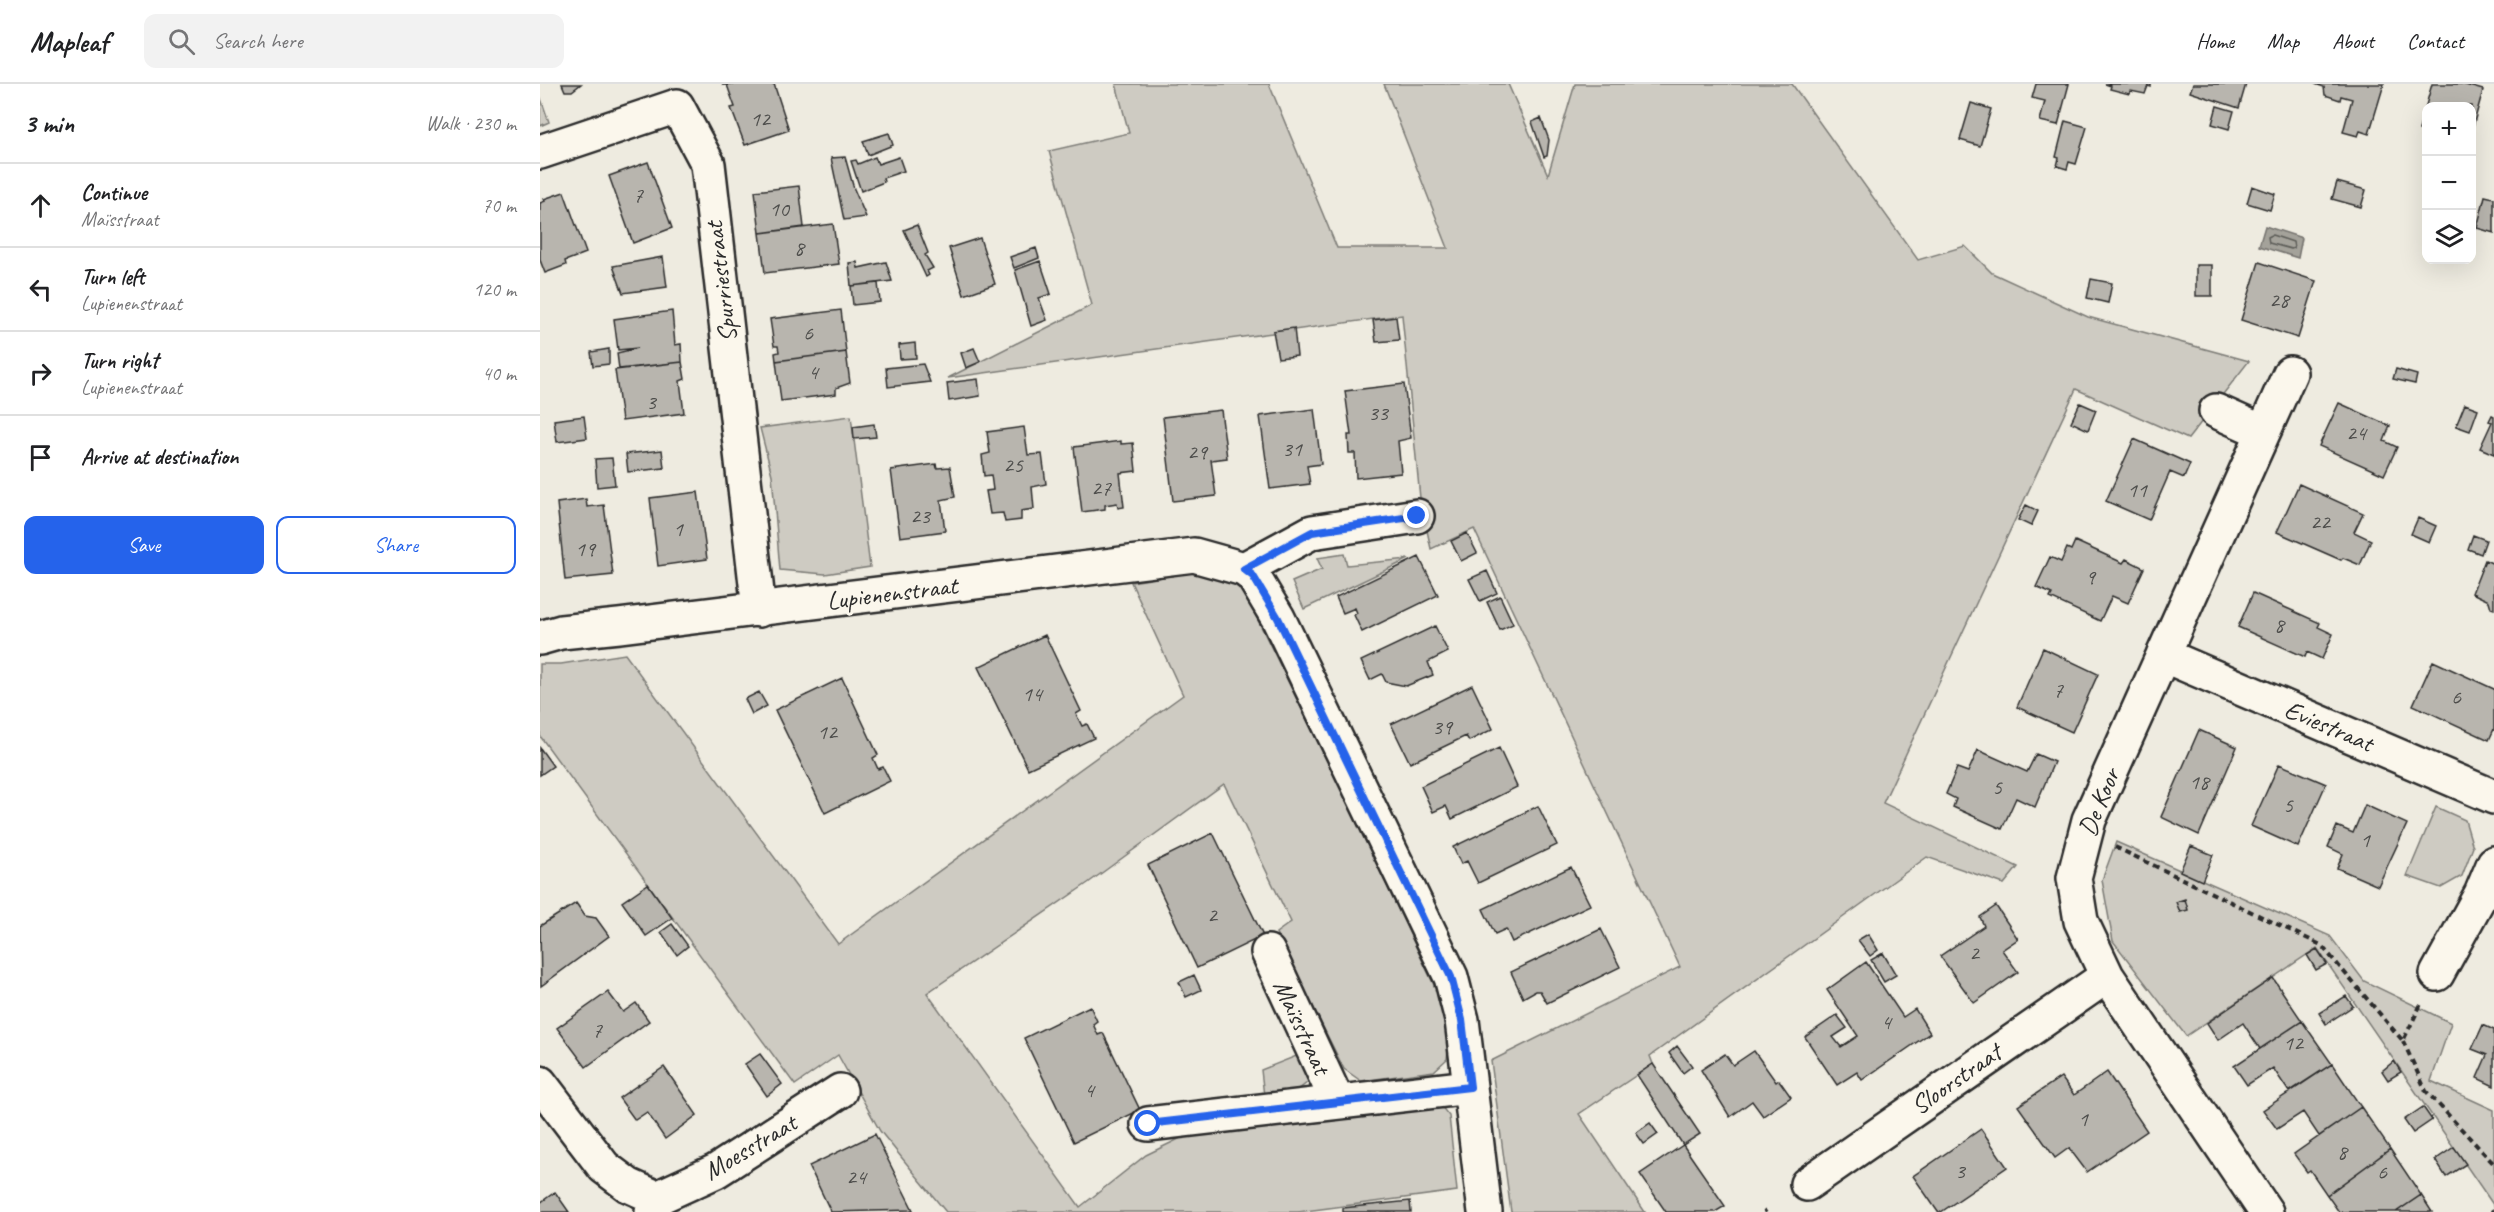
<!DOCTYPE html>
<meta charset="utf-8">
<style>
:root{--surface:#fff;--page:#f2f2f2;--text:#202124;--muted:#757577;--line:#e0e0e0;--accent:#2563eb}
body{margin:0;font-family:Caveat,sans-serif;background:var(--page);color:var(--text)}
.controls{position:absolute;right:18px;top:18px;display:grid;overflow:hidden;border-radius:12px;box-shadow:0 6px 24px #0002}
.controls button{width:54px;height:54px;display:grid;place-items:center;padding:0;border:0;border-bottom:2px solid var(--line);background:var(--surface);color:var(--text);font:30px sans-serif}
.stop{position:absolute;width:18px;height:18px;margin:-14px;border:4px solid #2563eb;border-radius:50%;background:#fff}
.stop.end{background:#2563eb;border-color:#fff;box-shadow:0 2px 6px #0008}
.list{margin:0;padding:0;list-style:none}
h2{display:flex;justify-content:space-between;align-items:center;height:78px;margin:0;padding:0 24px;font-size:26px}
h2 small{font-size:20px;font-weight:400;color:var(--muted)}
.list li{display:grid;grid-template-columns:39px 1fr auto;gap:18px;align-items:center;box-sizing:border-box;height:84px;padding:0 24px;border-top:2px solid var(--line)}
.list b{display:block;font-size:22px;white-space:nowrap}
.list p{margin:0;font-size:20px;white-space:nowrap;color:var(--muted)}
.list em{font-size:20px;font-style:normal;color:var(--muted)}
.actions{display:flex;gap:12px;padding:18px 24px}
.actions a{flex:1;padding:14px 0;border:2px solid var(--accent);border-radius:12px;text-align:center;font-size:21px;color:var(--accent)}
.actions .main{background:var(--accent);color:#fff}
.icon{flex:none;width:33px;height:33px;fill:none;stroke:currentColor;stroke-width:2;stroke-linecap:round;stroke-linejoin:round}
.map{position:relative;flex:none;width:1954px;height:1128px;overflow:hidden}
header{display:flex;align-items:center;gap:36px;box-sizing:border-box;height:84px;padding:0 30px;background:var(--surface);border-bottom:2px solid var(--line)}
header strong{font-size:28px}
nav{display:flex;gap:33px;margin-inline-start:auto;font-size:21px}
.search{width:420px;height:54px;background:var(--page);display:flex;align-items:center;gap:15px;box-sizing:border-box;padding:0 21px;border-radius:12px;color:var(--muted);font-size:22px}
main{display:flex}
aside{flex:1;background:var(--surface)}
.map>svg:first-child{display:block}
.green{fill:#cecbc2;stroke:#7c7b76;stroke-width:1.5}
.water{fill:#a4a29a;stroke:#74726e;stroke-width:1.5}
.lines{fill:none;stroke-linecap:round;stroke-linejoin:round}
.shore{stroke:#5b5b57;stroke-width:1.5}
.building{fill:#b8b5ae;stroke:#2b2b2b;stroke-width:1.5}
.street-casing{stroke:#2b2b2b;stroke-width:38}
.path{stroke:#2b2b2b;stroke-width:4;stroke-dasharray:6 4.5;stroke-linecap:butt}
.street{stroke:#fbf7ec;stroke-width:33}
.route{stroke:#2563eb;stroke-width:8}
.labels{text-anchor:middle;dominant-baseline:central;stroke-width:6;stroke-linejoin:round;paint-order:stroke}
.number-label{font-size:22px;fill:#4e4e4c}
.street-label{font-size:26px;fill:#2b2b2b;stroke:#fbf7ec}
</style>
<header>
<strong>Mapleaf</strong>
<div class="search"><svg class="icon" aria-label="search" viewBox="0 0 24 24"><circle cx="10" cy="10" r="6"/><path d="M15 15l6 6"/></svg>Search here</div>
<nav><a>Home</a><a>Map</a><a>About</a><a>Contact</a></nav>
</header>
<main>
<aside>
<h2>3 min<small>Walk · 230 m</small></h2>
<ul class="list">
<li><svg class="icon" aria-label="ahead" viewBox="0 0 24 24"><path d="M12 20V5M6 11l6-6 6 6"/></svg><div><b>Continue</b><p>Maïsstraat</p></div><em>70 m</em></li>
<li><svg class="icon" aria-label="left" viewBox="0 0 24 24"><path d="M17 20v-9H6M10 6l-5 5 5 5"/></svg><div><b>Turn left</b><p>Lupienenstraat</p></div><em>120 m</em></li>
<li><svg class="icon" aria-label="right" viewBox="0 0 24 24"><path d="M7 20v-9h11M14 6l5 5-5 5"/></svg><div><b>Turn right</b><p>Lupienenstraat</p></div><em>40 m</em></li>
<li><svg class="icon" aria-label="arrive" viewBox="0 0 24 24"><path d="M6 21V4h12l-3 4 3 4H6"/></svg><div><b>Arrive at destination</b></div></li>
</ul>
<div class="actions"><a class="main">Save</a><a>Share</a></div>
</aside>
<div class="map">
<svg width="1954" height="1128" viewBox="0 0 1954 1128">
<rect width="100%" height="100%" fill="#eeebe0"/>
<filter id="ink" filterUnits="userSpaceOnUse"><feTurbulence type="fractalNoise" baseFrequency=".0167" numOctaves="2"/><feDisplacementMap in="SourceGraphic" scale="12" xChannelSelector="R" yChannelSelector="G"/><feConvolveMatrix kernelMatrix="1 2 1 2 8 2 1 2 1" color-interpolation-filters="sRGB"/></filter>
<g filter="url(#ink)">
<path class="green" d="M576 0H729L797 164H908L844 0H968L1008 91 1035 0H1252L1378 176 1425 162 1452 189 1548 233 1709 277 1648 355 1536 305 1343 719 1478 783 1464 800 1387 773 1110 972 1113 980 1039 1030 1105 1128H971L951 977 1140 883 934 445 891 465 880 414 862 231 408 294 552 221 509 67 589 49Z
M0 12 9 38 0 42Z
M311 332 330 483 285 490 240 486 232 391 220 344Z
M804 470 807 481 869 475 764 525 752 498 782 485 777 474Z
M649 489 682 492 704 508 805 713 901 916 909 957 907 975 894 987 821 997 804 985 736 849 751 838 684 700 548 799 387 909 540 1123 606 1071 647 1051 901 1022 909 1032 917 1107 758 1128H406L340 1047 298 971 255 1001 0 652V580H21L85 570 298 860 643 611 591 498Z
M1896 723 1925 736 1933 763 1922 792 1901 804 1867 792Z
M1576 758 1790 852 1824 897 1911 939 1891 997 1954 1026V1122L1777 864 1646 952 1573 857 1562 796Z
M764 969 769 986 768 998 754 1009 724 1012 721 986Z"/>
<path class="water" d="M1725 142 1762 154 1758 174 1719 162Z"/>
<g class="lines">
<path class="shore" d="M1732 151 1753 158 1754 164 1751 165 1729 159 1728 153Z"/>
</g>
<path class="building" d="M22 0H41L32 7H25Z
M185 0H234L249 46 205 61 191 24 195 23 187 1H182Z
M1496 0H1529L1518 41 1500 37 1505 17 1492 14Z
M1565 0H1611V3L1608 2 1605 10 1591 7 1589 10 1570 5 1571 2Z
M1653 0H1706L1699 24 1650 8Z
M1775 0H1844L1829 50 1820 47 1818 52 1803 48 1812 15 1801 12 1800 16 1785 11 1784 3Z
M1892 0H1922L1943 6 1932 46V22H1886V48L1879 46Z
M1431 19 1451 25 1440 62 1420 56Z
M1677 22 1694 27 1689 45 1672 40Z
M1001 34 1009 56 1007 72 1004 73 992 38Z
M1525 37 1547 43 1536 80 1529 78 1527 85 1517 82 1519 74 1516 73Z
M349 49 353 61 328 71 323 57Z
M305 73 314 105 326 133 304 136 291 74Z
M335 73 338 80 359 73 364 87 343 94 344 98 321 107 311 77 316 76 318 80Z
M108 78 132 144 93 159 69 92Z
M1797 98 1826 106 1821 123 1792 115Z
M259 102 264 143 220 149 215 107Z
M1712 102 1735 110 1730 126 1707 119Z
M24 108 46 169 25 177 26 181 5 189 0 176V119L5 117 4 115Z
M1945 112 1954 114V149L1937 144Z
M293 140 299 180 225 189 220 149Z
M377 141 388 169 385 171 393 184 387 187 389 191 386 193 364 146Z
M440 154 455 200 424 211 409 164Z
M496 164 499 174 474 184 470 173Z
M123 173 127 203 83 209 73 182Z
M500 177 511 210 499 214 507 236 491 242 475 186Z
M317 178 318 184 346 178 352 197 311 202 309 179Z
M1719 178 1776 197 1758 254 1701 236Z
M1656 181H1672V212H1656Z
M1551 195 1572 199 1568 219 1547 214Z
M338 199 340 218 313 221 311 202Z
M301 226 306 268 236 277 235 269 239 268 238 262H234L230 235Z
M132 227 135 261 141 260 142 278 79 285 77 269 98 264 78 266 74 235Z
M856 233 859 256 836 258 833 236Z
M754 244 757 272 738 274 733 247Z
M375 259 376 274 360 275 359 261Z
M434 264 440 278 426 284 421 269Z
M69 265V280L53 282 51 268Z
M306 268 310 299 296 304V310L241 317 236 277Z
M142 278 145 295 140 297 144 329 82 337 75 286Z
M383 280 390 298 348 303 346 284Z
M1856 285 1877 291 1875 300 1853 295Z
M438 295 440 312 409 317 407 299Z
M864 300 871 354 858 357 861 389 816 394 815 369H809L808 351H811L805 307Z
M1540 319 1556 326 1548 346 1531 338Z
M1799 319 1850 342 1844 357 1857 363 1844 391 1779 362Z
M1925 320 1938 325 1930 347 1916 342Z
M774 325 781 380 767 382 770 400 730 405 720 332Z
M681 326 687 374 671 376 676 412 633 417 623 333Z
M1952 331 1954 332V370L1940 364 1952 338 1949 337Z
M44 332 47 354 17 358 14 336Z
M334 340 336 353 314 355 313 343Z
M484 343 488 371 502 370 506 400 492 403 494 425 481 427V436L465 438 463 429 450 430 446 407 453 406 451 391 444 392 442 371 450 369 447 348Z
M1594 355 1650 380 1644 394 1630 388 1609 436 1566 417Z
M581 357V360L593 359 596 387 580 389 584 423 578 424 577 419 565 421V425L542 428 534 363Z
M122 366 124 384 88 388 86 370Z
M72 374 75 401 57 403 55 375Z
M396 380 397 384 410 383 415 413 401 416 405 447 360 453 351 386Z
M1759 400 1823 429 1814 448 1831 456 1820 481 1803 474 1801 476 1737 448Z
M158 408 167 475 118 482 110 414Z
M46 415 47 423 64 421 73 491 25 496 17 419Z
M1486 421 1498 427 1491 442 1478 436Z
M1878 434 1896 442 1889 458 1871 450Z
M927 449 937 469 921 477 911 457Z
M1933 451 1946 456 1941 470 1928 465Z
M1535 457 1583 479 1586 475 1604 484 1588 519 1572 512 1560 537 1510 514 1512 510 1496 503 1510 473 1521 478 1527 464 1531 466Z
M879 473 898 511 822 548 814 531 817 529 815 524 803 529 796 513Z
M1945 476 1954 480V525L1951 524 1949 517 1932 509Z
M947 487 957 509 940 517 929 495Z
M1713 509 1780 539 1778 543 1793 550 1782 575 1767 568 1765 573 1698 543Z
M960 512 973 540 960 546 947 518Z
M895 542 908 568 888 578 893 591 866 602 846 598 842 590 830 596 821 577Z
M505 551 541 627 536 630 542 642 547 640 554 654 488 685 438 583Z
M1503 564 1558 590 1532 648 1477 623Z
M1893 577 1954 605V645L1949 656 1873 621Z
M302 594 338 671 333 674 338 685 343 683 350 697 285 729 235 626Z
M932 601 953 645 929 657 926 652 870 679 851 640Z
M219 608 227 622 212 630 205 615Z
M1659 646 1697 663 1659 751 1621 733Z
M0 664 13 682 0 691Z
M959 664 977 703 912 735 906 722 893 728 881 702Z
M1438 666 1487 688 1496 670 1514 678 1495 723 1476 714 1462 745 1413 723 1416 715 1406 710 1417 684 1428 688Z
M1739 680 1786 700 1758 763 1711 742Z
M1825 721 1867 740 1838 802 1797 784 1803 770 1788 763 1797 742 1813 749Z
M998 722 1017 761 938 799 927 777 921 780 913 763Z
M673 749 723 852 657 884 608 781Z
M1651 762 1673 771 1662 797 1640 787Z
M1031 783 1050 821 972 858 966 845 955 850 943 825Z
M108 800 132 834 106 852 82 818Z
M1645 815 1648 826 1640 828 1636 818Z
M36 819 45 832 56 834 69 852 1 902 0 842Z
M1456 822 1478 855 1462 866 1478 888 1434 919 1400 872 1444 842 1440 833Z
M132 840 148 862 137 871 121 848Z
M1061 845 1080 883 1007 919 1000 907H995L983 914 971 888Z
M1328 850 1338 866 1330 872 1318 856Z
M1777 865 1787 880 1776 886 1767 871Z
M1343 869 1356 891 1344 898 1331 876Z
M1326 878 1363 933 1375 925 1390 949 1322 996 1317 988 1297 1001 1265 953 1297 931 1307 944 1293 953 1301 963 1318 952 1287 906Z
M654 891 661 906 646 913 639 898Z
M1733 894 1762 937 1720 965 1703 939 1678 956 1667 939Z
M68 908 83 928 96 919 109 937 46 983 17 944Z
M1806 912 1813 922 1786 940 1779 929Z
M550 922 557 937 553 940 558 951 563 949 600 1026 534 1058 484 954Z
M1762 937 1792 980 1749 1008 1733 984 1707 1001 1694 982Z
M1943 941 1954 946V1002L1937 994 1947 971 1932 965Z
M1137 962 1152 982 1143 989 1129 969Z
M1214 967 1236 998 1239 996 1251 1013 1223 1032 1212 1017 1190 1033 1161 986 1185 970 1193 981Z
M220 970 242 1000 227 1012 205 980Z
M1854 977 1861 988 1848 996 1842 987Z
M1113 980 1160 1050 1143 1061 1097 991Z
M1792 980 1821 1023 1779 1052 1763 1028 1737 1045 1723 1026Z
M124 983 157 1031 125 1055 107 1028 95 1036 79 1014Z
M1567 988 1607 1047 1547 1088 1529 1064 1515 1074 1478 1022 1521 993 1534 1011Z
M1821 1023 1850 1065 1787 1111 1770 1086 1767 1088 1754 1070Z
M1883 1023 1892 1036 1873 1049 1864 1036Z
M1110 1039 1118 1050 1104 1060 1096 1049Z
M1441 1045 1467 1083 1401 1128H1398L1373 1092Z
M335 1050 373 1126 291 1128 269 1082Z
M1143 1061 1185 1122 1175 1128H1126L1100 1090Z
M1914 1063 1926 1080 1906 1093 1895 1076Z
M1850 1065 1881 1111 1856 1128H1799L1787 1111Z
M15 1108 29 1128H0V1119Z
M1881 1111 1892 1128H1856Z
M870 1117 871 1128H803V1124Z"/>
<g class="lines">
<g class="street-casing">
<path id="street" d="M0 68 137 22 168 80 219 526
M1676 327 1723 348
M704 485 772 448 877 432
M0 554 21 548 79 542 654 471 704 485 713 492 738 534 911 893 922 936 945 1128
M1623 571 1954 713
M728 868 797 1017
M1897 890 1941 810 1954 779
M0 999 64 1083 88 1101 117 1114
M608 1040 930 1003
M1267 1100 1567 892
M112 1128 117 1114 176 1087 300 1007
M1726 1128 1567 892 1541 837 1534 794 1549 736 1750 289"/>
</g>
<path class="path" d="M1575 763 1781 861 1863 957 1881 920
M1863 957 1886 1007 1954 1080
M1224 1128 1226 1126
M1951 1128 1954 1126"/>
<use href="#street" class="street"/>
</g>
</g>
<g class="lines" filter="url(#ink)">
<path class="route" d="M608 1040 930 1003 922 936 911 893 738 534 713 492 704 485 772 448 877 432"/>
</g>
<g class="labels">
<g class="number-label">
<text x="220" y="35">12</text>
<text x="98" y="111">7</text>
<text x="239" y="125">10</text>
<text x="259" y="164">8</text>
<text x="1739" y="216">28</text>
<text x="268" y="249">6</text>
<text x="273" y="288">4</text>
<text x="111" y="318">3</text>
<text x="838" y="329">33</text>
<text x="1816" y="349">24</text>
<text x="752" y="365">31</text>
<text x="657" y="368">29</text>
<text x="473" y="381">25</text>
<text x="561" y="404">27</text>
<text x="1597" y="406">11</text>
<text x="380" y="432">23</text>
<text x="1780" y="438">22</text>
<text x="138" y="445">1</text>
<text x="45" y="465">19</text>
<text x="1550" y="493">9</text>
<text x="1739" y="541">8</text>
<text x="1518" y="606">7</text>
<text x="492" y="610">14</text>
<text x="1916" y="613">6</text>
<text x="902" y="643">39</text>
<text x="287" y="648">12</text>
<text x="1659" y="698">18</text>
<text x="1457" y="703">5</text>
<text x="1748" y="721">5</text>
<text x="1825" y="756">1</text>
<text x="672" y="831">2</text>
<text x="1434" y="869">2</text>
<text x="1346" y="938">4</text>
<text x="57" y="946">7</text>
<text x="1753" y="959">12</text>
<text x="549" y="1006">4</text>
<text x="1543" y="1035">1</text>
<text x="1802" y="1068">8</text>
<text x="1420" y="1087">3</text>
<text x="1842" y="1088">6</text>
<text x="316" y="1093">24</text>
</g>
<g class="street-label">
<text transform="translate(181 198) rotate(-97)">Spurriestraat</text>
<text transform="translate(352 509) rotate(-7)">Lupienenstraat</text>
<text transform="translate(1789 642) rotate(23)">Eviestraat</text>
<text transform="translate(1559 718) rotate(-68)">De Koor</text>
<text transform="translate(762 943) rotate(65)">Maïsstraat</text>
<text transform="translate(1416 995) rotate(-35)">Sloorstraat</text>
<text transform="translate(210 1063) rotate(-31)">Moesstraat</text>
</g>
</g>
</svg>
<div class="controls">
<button>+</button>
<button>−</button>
<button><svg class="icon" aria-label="layers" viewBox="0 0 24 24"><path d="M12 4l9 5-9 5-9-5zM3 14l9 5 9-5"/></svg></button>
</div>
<div class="stop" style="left:608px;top:1040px"></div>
<div class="stop end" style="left:877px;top:432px"></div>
</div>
</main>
